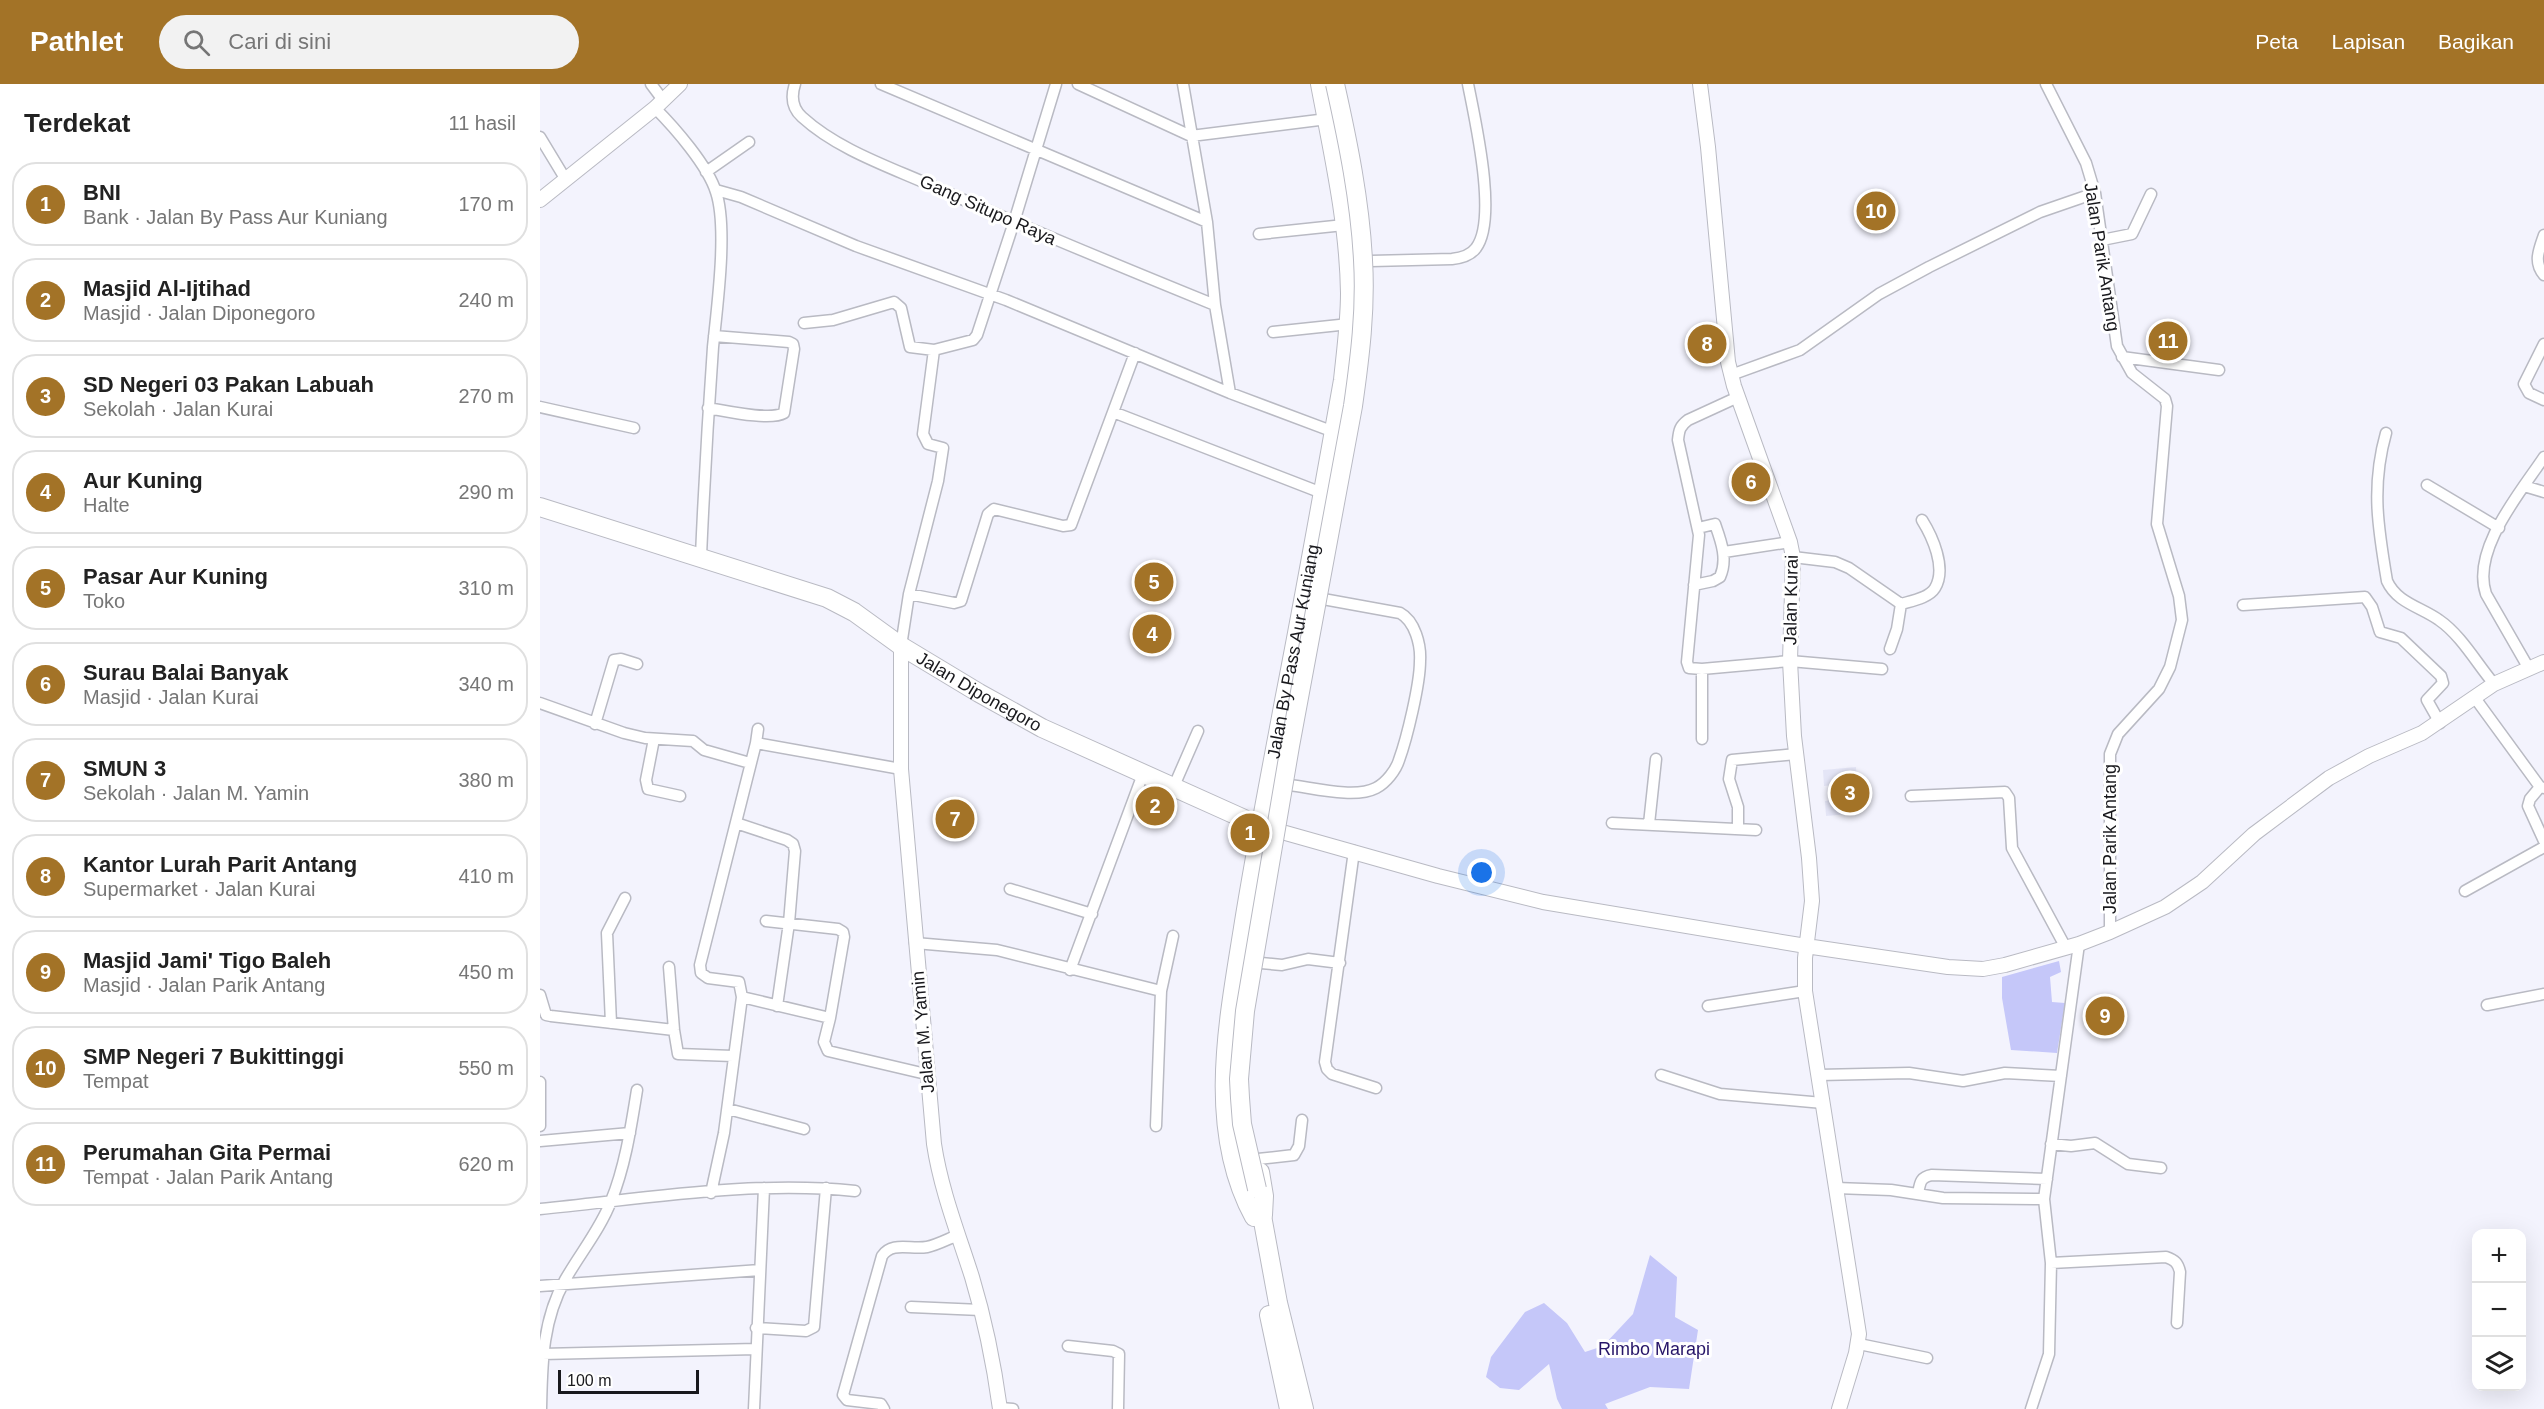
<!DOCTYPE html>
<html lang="id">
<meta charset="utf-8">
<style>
:root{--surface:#fff;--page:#f2f2f2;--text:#222;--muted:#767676;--line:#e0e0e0;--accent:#a37327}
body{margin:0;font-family:Arial,sans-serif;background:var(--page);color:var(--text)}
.controls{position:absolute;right:18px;bottom:18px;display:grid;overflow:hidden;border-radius:12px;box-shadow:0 6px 24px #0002}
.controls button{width:54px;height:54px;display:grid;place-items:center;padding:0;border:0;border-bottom:2px solid var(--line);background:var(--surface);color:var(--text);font:30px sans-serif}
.scale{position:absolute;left:18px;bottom:15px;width:141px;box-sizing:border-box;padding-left:6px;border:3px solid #19191d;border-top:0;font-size:16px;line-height:21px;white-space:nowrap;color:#19191d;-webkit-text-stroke:4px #fff;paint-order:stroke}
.you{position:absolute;left:942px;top:789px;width:21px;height:21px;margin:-15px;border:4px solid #fff;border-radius:50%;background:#1a73e8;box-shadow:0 0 0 9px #1a73e833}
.badge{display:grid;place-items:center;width:39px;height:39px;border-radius:50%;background:var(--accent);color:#fff;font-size:20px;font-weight:700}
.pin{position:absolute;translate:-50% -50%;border:3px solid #fff;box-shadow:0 2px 6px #0006}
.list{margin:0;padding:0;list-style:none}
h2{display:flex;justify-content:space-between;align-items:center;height:78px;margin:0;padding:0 24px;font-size:26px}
h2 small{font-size:20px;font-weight:400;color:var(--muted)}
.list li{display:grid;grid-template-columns:39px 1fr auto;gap:18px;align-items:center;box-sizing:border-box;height:84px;margin:0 12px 12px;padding:0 12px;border:2px solid var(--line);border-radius:24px}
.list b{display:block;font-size:22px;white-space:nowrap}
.list p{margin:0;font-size:20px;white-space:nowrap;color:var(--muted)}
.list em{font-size:20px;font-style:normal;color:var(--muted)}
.icon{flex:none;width:33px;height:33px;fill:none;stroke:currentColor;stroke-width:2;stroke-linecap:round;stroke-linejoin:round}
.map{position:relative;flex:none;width:2004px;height:1325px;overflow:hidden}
header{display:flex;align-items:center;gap:36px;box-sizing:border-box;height:84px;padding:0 30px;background:var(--accent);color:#fff}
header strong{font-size:28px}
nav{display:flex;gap:33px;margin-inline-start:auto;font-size:21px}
.search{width:420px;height:54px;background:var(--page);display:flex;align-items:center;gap:15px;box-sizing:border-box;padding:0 21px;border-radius:33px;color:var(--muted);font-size:22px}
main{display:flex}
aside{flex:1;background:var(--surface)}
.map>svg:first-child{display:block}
.built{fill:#e4e5f6}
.green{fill:#c5c7f9}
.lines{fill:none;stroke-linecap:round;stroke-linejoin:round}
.street-casing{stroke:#b9bac3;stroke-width:13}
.secondary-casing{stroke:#b9bac3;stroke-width:16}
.highway-casing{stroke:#b9bac3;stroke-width:20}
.street{stroke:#fff;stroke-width:10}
.secondary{stroke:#fff;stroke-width:14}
.highway{stroke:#fff;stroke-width:18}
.highway-bridge-casing{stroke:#b9bac3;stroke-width:20;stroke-linecap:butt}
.highway-bridge{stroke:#fff;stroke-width:18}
.labels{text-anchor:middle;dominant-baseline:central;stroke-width:6;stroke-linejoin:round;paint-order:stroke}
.street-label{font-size:18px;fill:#19191d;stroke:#fff}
.park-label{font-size:18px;fill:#261568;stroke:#fff}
</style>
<header>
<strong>Pathlet</strong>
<div class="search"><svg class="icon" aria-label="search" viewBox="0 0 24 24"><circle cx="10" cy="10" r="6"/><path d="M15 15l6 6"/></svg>Cari di sini</div>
<nav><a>Peta</a><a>Lapisan</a><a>Bagikan</a></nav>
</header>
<main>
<aside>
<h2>Terdekat<small>11 hasil</small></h2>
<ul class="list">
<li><span class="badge">1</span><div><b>BNI</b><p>Bank · Jalan By Pass Aur Kuniang</p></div><em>170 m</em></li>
<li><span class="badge">2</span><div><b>Masjid Al-Ijtihad</b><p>Masjid · Jalan Diponegoro</p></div><em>240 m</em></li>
<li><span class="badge">3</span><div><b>SD Negeri 03 Pakan Labuah</b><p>Sekolah · Jalan Kurai</p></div><em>270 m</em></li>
<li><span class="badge">4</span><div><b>Aur Kuning</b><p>Halte</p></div><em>290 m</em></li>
<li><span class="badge">5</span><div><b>Pasar Aur Kuning</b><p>Toko</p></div><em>310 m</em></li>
<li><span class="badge">6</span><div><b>Surau Balai Banyak</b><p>Masjid · Jalan Kurai</p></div><em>340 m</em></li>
<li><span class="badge">7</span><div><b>SMUN 3</b><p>Sekolah · Jalan M. Yamin</p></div><em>380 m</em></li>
<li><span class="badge">8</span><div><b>Kantor Lurah Parit Antang</b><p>Supermarket · Jalan Kurai</p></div><em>410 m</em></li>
<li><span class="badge">9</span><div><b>Masjid Jami' Tigo Baleh</b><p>Masjid · Jalan Parik Antang</p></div><em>450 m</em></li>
<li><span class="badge">10</span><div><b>SMP Negeri 7 Bukittinggi</b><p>Tempat</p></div><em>550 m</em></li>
<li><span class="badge">11</span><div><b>Perumahan Gita Permai</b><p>Tempat · Jalan Parik Antang</p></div><em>620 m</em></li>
</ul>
</aside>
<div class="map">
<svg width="2004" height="1325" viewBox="0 0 2004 1325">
<rect width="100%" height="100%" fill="#f3f3fd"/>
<path class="built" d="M1316 683 1319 729 1286 732 1285 717 1304 715 1302 700 1284 702 1283 686Z"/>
<path class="green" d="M1519 877 1521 888 1510 893 1512 918 1525 919 1517 969 1471 966 1462 914V893Z
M1110 1171 1137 1193 1135 1233 1158 1246 1149 1305 1110 1303 1065 1320 1068 1325H1022L1017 1315 1009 1280 979 1306 960 1304 946 1293 951 1273 985 1228 1004 1219 1027 1239 1045 1268 1063 1262 1093 1230Z"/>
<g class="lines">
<g class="street-casing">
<path id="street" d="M111 0 123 16
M255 0C251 12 252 24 262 33 297 65 347 82 390 101 484 143 579 182 675 221L690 309
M341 0 667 138
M538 0 651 52 787 35
M643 0 667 138 675 221
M1506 0 1546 79 1555 109 1577 262 1592 289 1625 315 1627 322 1617 440 1639 512 1642 536 1630 583 1619 605 1578 650 1570 670V848
M115 24C135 44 168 82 176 108 188 144 177 223 173 263 168 333 164 403 161 472
M0 53 26 96
M166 88 209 58
M176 106 201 113 316 162 466 216 690 309 794 348
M719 150 804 141
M2004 151C1999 166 1993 178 2004 191
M1562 156 1592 150 1611 110
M831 177 912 175C921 174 931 171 936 164 958 135 935 36 928 0
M264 239 293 236 354 218 361 224 370 263 394 266
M733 248 809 240
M2004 260 1984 300 1989 309 2004 316
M1582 273 1679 286
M1191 291 1260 266 1339 210 1389 183 1500 128 1555 109
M1198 313 1148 336C1140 342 1139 346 1138 356L1159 451 1147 578 1149 584 1162 585 1250 577 1342 585
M0 323 94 344
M168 324C186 327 230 337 244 329L254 265 253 260 249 258 174 252
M573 328 782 409
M1846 349C1831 402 1838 444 1847 497 1857 519 1881 523 1899 536 1921 551 1937 580 1954 600
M1887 401 1959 444
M1984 402 2004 408
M1184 468 1250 458
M1253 473 1295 478 1309 484 1361 520
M1154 501 1173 497 1180 493C1188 475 1181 457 1175 440L1158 444
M369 510 414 519 421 517 448 430 454 425 523 442 531 441 595 269
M1703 521 1825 513 1832 523 1840 548 1861 554 1901 592 1903 599 1887 616 1900 639
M361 562 369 510 398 397 403 364 388 360 383 350 394 266 433 256 437 251 474 138 516 0
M1350 565 1357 545 1361 520C1371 517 1389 514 1395 504 1407 484 1392 452 1382 436
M1988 583 1946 510C1931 466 1980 409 2004 373
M1162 585V655
M1935 614 2000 703 2004 704
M0 619 84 649 105 654 153 657 164 666 210 679
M55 640 74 576 81 575 97 580
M218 645 216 659 361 685
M114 655 106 696 108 705 140 712
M750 701C774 704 815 715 836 704 846 699 856 686 859 676 867 654 880 600 880 577 881 561 875 537 860 529L783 515
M634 702 658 647
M2000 703 1990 715 1988 722 2004 757
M1371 712 1465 708 1469 714 1472 764 1526 864
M196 739 247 756 253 760 255 767 249 839 237 922
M1072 739 1216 746
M1109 740 1116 675
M1198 744V723L1189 695 1192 676 1256 670
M814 767 785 978 787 985 792 990 836 1004
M470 805 552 830
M1925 807 2004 763
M375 859 457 866 621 907
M721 879 742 881 768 875 800 879
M129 883 134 946 138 970 193 972
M530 886 603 690
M0 911 6 931 11 932 134 946
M202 913 290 934 304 853 303 848 298 845 226 837
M1947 921 2004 910
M1168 922 1265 907
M290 934 284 958 288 967 386 990
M71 939 67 849 85 814
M1121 991 1180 1010 1283 1019
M1279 991 1369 989 1423 997 1465 989 1521 992
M0 998V1042
M188 1025 264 1045
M616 1042 621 907 633 852
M0 1057 90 1049
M1511 1060 1531 1062 1555 1059 1588 1080 1621 1084
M718 1075 754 1071 759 1062 762 1036
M1296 1104 1351 1106 1403 1114 1504 1115
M171 1109 184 1049 202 913 199 898 168 894 161 889 160 881 216 659
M1378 1110C1380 1099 1380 1093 1392 1091L1507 1095
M0 1125C102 1115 213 1096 315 1107
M1511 1179 1626 1173C1635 1176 1638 1179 1640 1188L1637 1239
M0 1202 220 1186
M371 1223 441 1226
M216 1244 266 1247 274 1243 286 1104
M1319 1260 1387 1274
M528 1262 573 1267 579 1270 578 1325
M2 1270 216 1265
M460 1324 473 1325
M1 1325C2 1280 2 1237 25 1196 39 1171 61 1144 71 1117 85 1083 91 1043 97 1006
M214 1325 224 1104
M344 1325 341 1320 307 1316 303 1311 342 1172C352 1157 371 1166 387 1163 397 1161 408 1155 418 1151
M1491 1325 1509 1270 1511 1179 1504 1115 1539 860"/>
</g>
<g class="secondary-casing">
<path id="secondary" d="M1160 0 1168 63 1188 278 1194 302 1250 458 1253 473 1250 577 1254 652 1269 774 1272 817 1265 874V907L1319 1250 1316 1269 1299 1325
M0 116 115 24 140 0
M361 562V685L394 1060C401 1106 418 1149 432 1193 445 1236 454 1281 460 1325
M742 748 898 792 1003 818 1266 862 1408 883 1443 885 1465 881 1539 860 1570 848 1625 823 1662 798 1714 750 1789 694 1829 672 1882 649 1954 600 2004 578"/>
</g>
<g class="highway-casing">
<g id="highway">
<path id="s1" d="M0 423 287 514 314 528 361 562 439 609 502 644 720 742"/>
<path d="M720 1088 724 1112 723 1131"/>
<path d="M720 1121 738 1219 764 1325"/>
<path id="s2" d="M714 1133C666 1045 688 938 703 844 715 768 730 693 744 617 765 510 784 403 803 296 806 267 810 238 810 209 809 139 793 69 780 0"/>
<path d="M729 1231 749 1325"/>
</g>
</g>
<use href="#street" class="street"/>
<use href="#secondary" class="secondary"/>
<use href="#highway" class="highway"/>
<g class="highway-bridge-casing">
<path id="highway-bridge" d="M717 1105 702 1040 700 1014 699 995 705 927 750 662 813 322C820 273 826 225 823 176 820 117 808 58 795 0"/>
</g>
<use href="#highway-bridge" class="highway-bridge"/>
</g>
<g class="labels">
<g class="street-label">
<text transform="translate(448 126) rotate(24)">Gang Situpo Raya</text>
<text transform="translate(1562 173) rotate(81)">Jalan Parik Antang</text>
<text transform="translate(1251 516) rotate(-89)">Jalan Kurai</text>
<text stroke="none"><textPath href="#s2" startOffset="576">Jalan By Pass Aur Kuniang</textPath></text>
<text stroke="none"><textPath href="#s1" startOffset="480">Jalan Diponegoro</textPath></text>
<text transform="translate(1570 755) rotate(-90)">Jalan Parik Antang</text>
<text transform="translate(383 948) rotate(-95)">Jalan M. Yamin</text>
</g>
<g class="park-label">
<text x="1114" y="1265">Rimbo Marapi</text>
</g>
</g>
</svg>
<div class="controls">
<button>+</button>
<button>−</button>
<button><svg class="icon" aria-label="layers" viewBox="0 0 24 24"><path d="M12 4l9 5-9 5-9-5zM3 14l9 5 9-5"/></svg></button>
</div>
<div class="scale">100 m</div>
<div class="you"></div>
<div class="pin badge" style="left:710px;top:749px">1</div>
<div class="pin badge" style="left:615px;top:722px">2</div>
<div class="pin badge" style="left:1310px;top:709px">3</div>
<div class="pin badge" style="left:612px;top:550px">4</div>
<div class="pin badge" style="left:614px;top:498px">5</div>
<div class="pin badge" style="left:1211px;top:398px">6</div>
<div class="pin badge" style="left:415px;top:735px">7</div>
<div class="pin badge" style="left:1167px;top:260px">8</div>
<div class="pin badge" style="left:1565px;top:932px">9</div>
<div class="pin badge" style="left:1336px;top:127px">10</div>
<div class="pin badge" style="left:1628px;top:257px">11</div>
</div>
</main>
